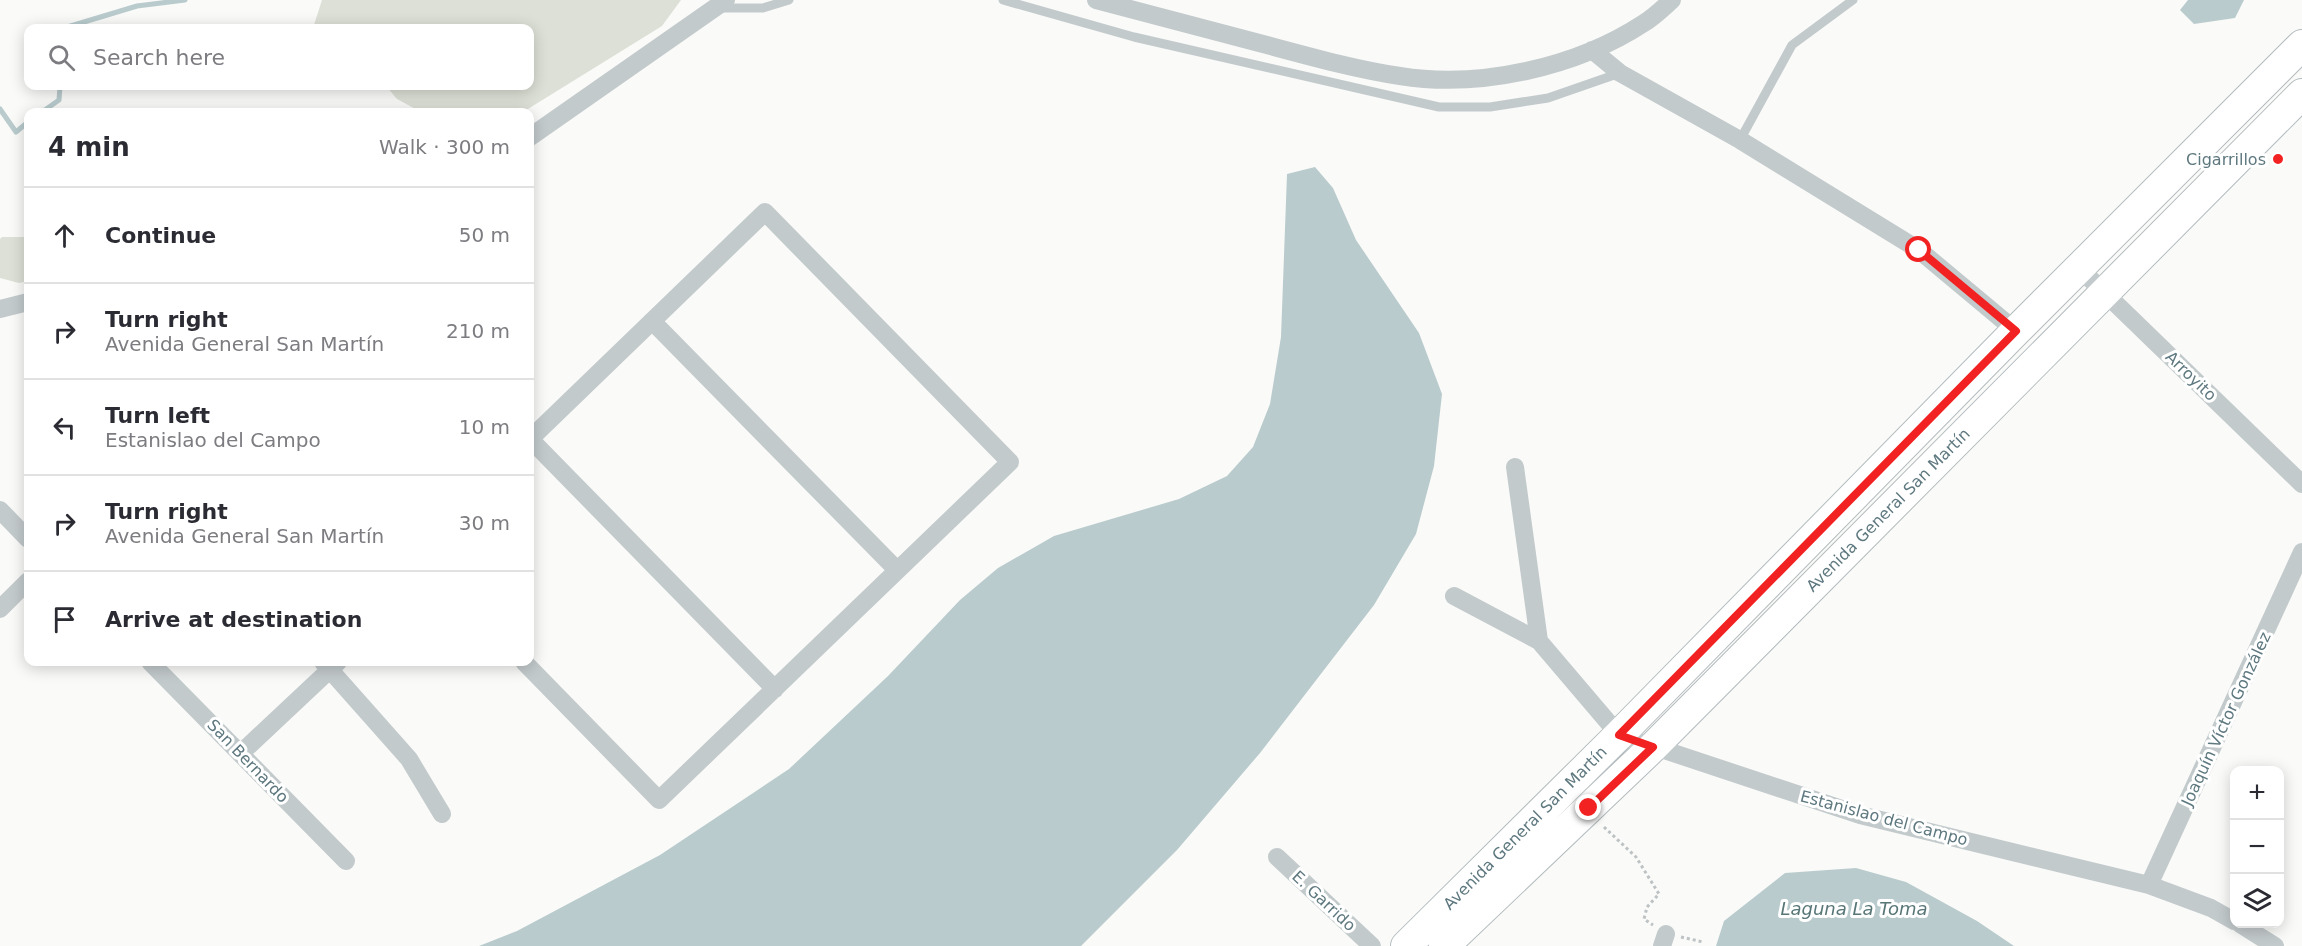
<!DOCTYPE html>
<meta charset="utf-8">
<style>
:root{--surface:#fff;--page:#f7f7f7;--text:#2b2b33;--muted:#7c7c81;--line:#e1e1e2}
body{margin:0;font-family:"DejaVu Sans",sans-serif;background:var(--page);color:var(--text)}
.controls{position:absolute;right:18px;bottom:18px;display:grid;overflow:hidden;border-radius:12px;box-shadow:0 3px 15px #0003}
.controls button{width:54px;height:54px;display:grid;place-items:center;padding:0;border:0;border-bottom:2px solid var(--line);background:var(--surface);color:var(--text);font:30px sans-serif}
.stop{position:absolute;width:18px;height:18px;margin:-14px;border:4px solid #f12221;border-radius:50%;background:#fff}
.stop.end{background:#f12221;border-color:#fff;box-shadow:0 2px 6px #0008}
.list{margin:0;padding:0;list-style:none}
h2{display:flex;justify-content:space-between;align-items:center;height:78px;margin:0;padding:0 24px;font-size:26px}
h2 small{font-size:20px;font-weight:400;color:var(--muted)}
.list li{display:grid;grid-template-columns:39px 1fr auto;gap:18px;align-items:center;box-sizing:border-box;height:96px;padding:0 24px;border-top:2px solid var(--line)}
.list b{display:block;font-size:22px;white-space:nowrap}
.list p{margin:0;font-size:20px;white-space:nowrap;color:var(--muted)}
.list em{font-size:20px;font-style:normal;color:var(--muted)}
.icon{flex:none;width:33px;height:33px;fill:none;stroke:currentColor;stroke-width:2;stroke-linecap:round;stroke-linejoin:round}
.map{position:relative;flex:none;width:2302px;height:946px;overflow:hidden}
.search{position:absolute;background:var(--surface);box-shadow:0 3px 15px #0003;left:24px;top:24px;width:510px;height:66px;display:flex;align-items:center;gap:15px;box-sizing:border-box;padding:0 21px;border-radius:12px;color:var(--muted);font-size:22px}
.panel{position:absolute;background:var(--surface);box-shadow:0 3px 15px #0003;left:24px;top:108px;width:510px;height:558px;border-radius:12px}
.map>svg:first-child{display:block}
.green{fill:#dce0d6}
.water{fill:#b9cbcd}
.lines{fill:none;stroke-linecap:round;stroke-linejoin:round}
.stream{stroke:#b9cbcd;stroke-width:5}
.primary-casing{stroke:#b4bcbf;stroke-width:32}
.path{stroke:#bdc2c4;stroke-width:3;stroke-dasharray:3 3;stroke-linecap:butt}
.lane{stroke:#c3cacc;stroke-width:9}
.street{stroke:#c3cacc;stroke-width:18}
.primary{stroke:#fff;stroke-width:30}
.route{stroke:#f12221;stroke-width:8}
.poi-dot{fill:#f12221;stroke:#fff;stroke-width:2}
.labels{text-anchor:middle;dominant-baseline:central;stroke-width:6;stroke-linejoin:round;paint-order:stroke}
.poi-label{font-size:16px;fill:#5e787f;stroke:#fff;text-anchor:end}
.street-label{font-size:16px;fill:#5e787f;stroke:#fff}
.water-label{font-size:18px;font-style:italic;fill:#587677;stroke:#fff}
</style>
<div class="map">
<svg width="2302" height="946" viewBox="0 0 2302 946">
<rect width="100%" height="100%" fill="#fafaf8"/>
<path class="green" d="M322 0H681L662 26 523 112H421L397 99 386 86H530V28H313Z
M2 237H28V281L19 283 0 278V239Z"/>
<path class="water" d="M2188 0H2244L2235 18 2194 24 2180 10Z
M1315 167 1333 188 1356 240 1419 333 1442 394 1434 466 1416 534 1374 605 1260 753 1177 850 1081 946H479L517 931 660 855 789 769 888 676 960 600 998 568 1054 536 1179 499 1227 476 1253 447 1270 404 1281 337 1287 174Z
M1856 868 1906 882 1977 921 2014 946H1716L1724 921 1785 873Z"/>
<g class="lines">
<path class="stream" d="M64 28 137 6 185 0
M0 109 16 132 28 122
M42 112 59 100 60 86"/>
<g class="primary-casing">
<path id="primary" d="M1406 946 1619 735 2016 331 2302 45
M1444 946 1653 747 2302 94"/>
</g>
<path class="path" d="M1604 827 1636 857 1659 894 1647 907 1644 919 1653 925
M1681 937 1703 942"/>
<path class="lane" d="M1003 0 1134 37 1439 107H1490L1548 98 1620 73
M718 8H763L789 0
M1740 140 1792 45 1853 0"/>
<path class="street" d="M1096 0C1152 15 1207 29 1263 44 1308 56 1354 69 1400 76 1480 89 1577 67 1644 23 1654 17 1663 8 1672 0
M1592 50 1620 73 1740 140 1919 250 2016 331
M530 137 726 0
M2079 268 2302 484
M0 309 28 302
M652 321 897 570
M530 439 775 689
M1515 467 1539 641 1619 735 1860 815 2149 885 2211 908 2234 921
M0 510 28 539
M1454 596 1539 641
M0 609 28 581
M150 662 346 861
M323 662 409 759 442 814
M524 662 659 800 1010 462 765 212 530 439
M241 753 338 662
M1277 857 1372 946
M2149 885 2302 552
M2240 924 2275 946
M1662 946 1666 934"/>
<use href="#primary" class="primary"/>
</g>
<g class="lines">
<path class="route" d="M1589 808 1653 747 1619 735 2016 331 1919 250"/>
</g>
<circle class="poi-dot" cx="2278" cy="159" r="6"/>
<g class="labels">
<g class="poi-label">
<text x="2266" y="159">Cigarrillos</text>
</g>
<g class="street-label">
<text transform="translate(2191 376) rotate(44)">Arroyito</text>
<text transform="translate(1888 510) rotate(-45)">Avenida General San Martín</text>
<text transform="translate(2226 719) rotate(-65)">Joaquín Víctor González</text>
<text transform="translate(248 761) rotate(46)">San Bernardo</text>
<text transform="translate(1884 818) rotate(15)">Estanislao del Campo</text>
<text transform="translate(1525 828) rotate(-45)">Avenida General San Martín</text>
<text transform="translate(1324 901) rotate(43)">E. Garrido</text>
</g>
<g class="water-label">
<text x="1854" y="908">Laguna La Toma</text>
</g>
</g>
</svg>
<div class="controls">
<button>+</button>
<button>−</button>
<button><svg class="icon" aria-label="layers" viewBox="0 0 24 24"><path d="M12 4l9 5-9 5-9-5zM3 14l9 5 9-5"/></svg></button>
</div>
<div class="stop" style="left:1919px;top:250px"></div>
<div class="stop end" style="left:1589px;top:808px"></div>
<div class="search"><svg class="icon" aria-label="search" viewBox="0 0 24 24"><circle cx="10" cy="10" r="6"/><path d="M15 15l6 6"/></svg>Search here</div>
<section class="panel">
<h2>4 min<small>Walk · 300 m</small></h2>
<ul class="list">
<li><svg class="icon" aria-label="ahead" viewBox="0 0 24 24"><path d="M12 20V5M6 11l6-6 6 6"/></svg><div><b>Continue</b></div><em>50 m</em></li>
<li><svg class="icon" aria-label="right" viewBox="0 0 24 24"><path d="M7 20v-9h11M14 6l5 5-5 5"/></svg><div><b>Turn right</b><p>Avenida General San Martín</p></div><em>210 m</em></li>
<li><svg class="icon" aria-label="left" viewBox="0 0 24 24"><path d="M17 20v-9H6M10 6l-5 5 5 5"/></svg><div><b>Turn left</b><p>Estanislao del Campo</p></div><em>10 m</em></li>
<li><svg class="icon" aria-label="right" viewBox="0 0 24 24"><path d="M7 20v-9h11M14 6l5 5-5 5"/></svg><div><b>Turn right</b><p>Avenida General San Martín</p></div><em>30 m</em></li>
<li><svg class="icon" aria-label="arrive" viewBox="0 0 24 24"><path d="M6 21V4h12l-3 4 3 4H6"/></svg><div><b>Arrive at destination</b></div></li>
</ul>
</section>
</div>
